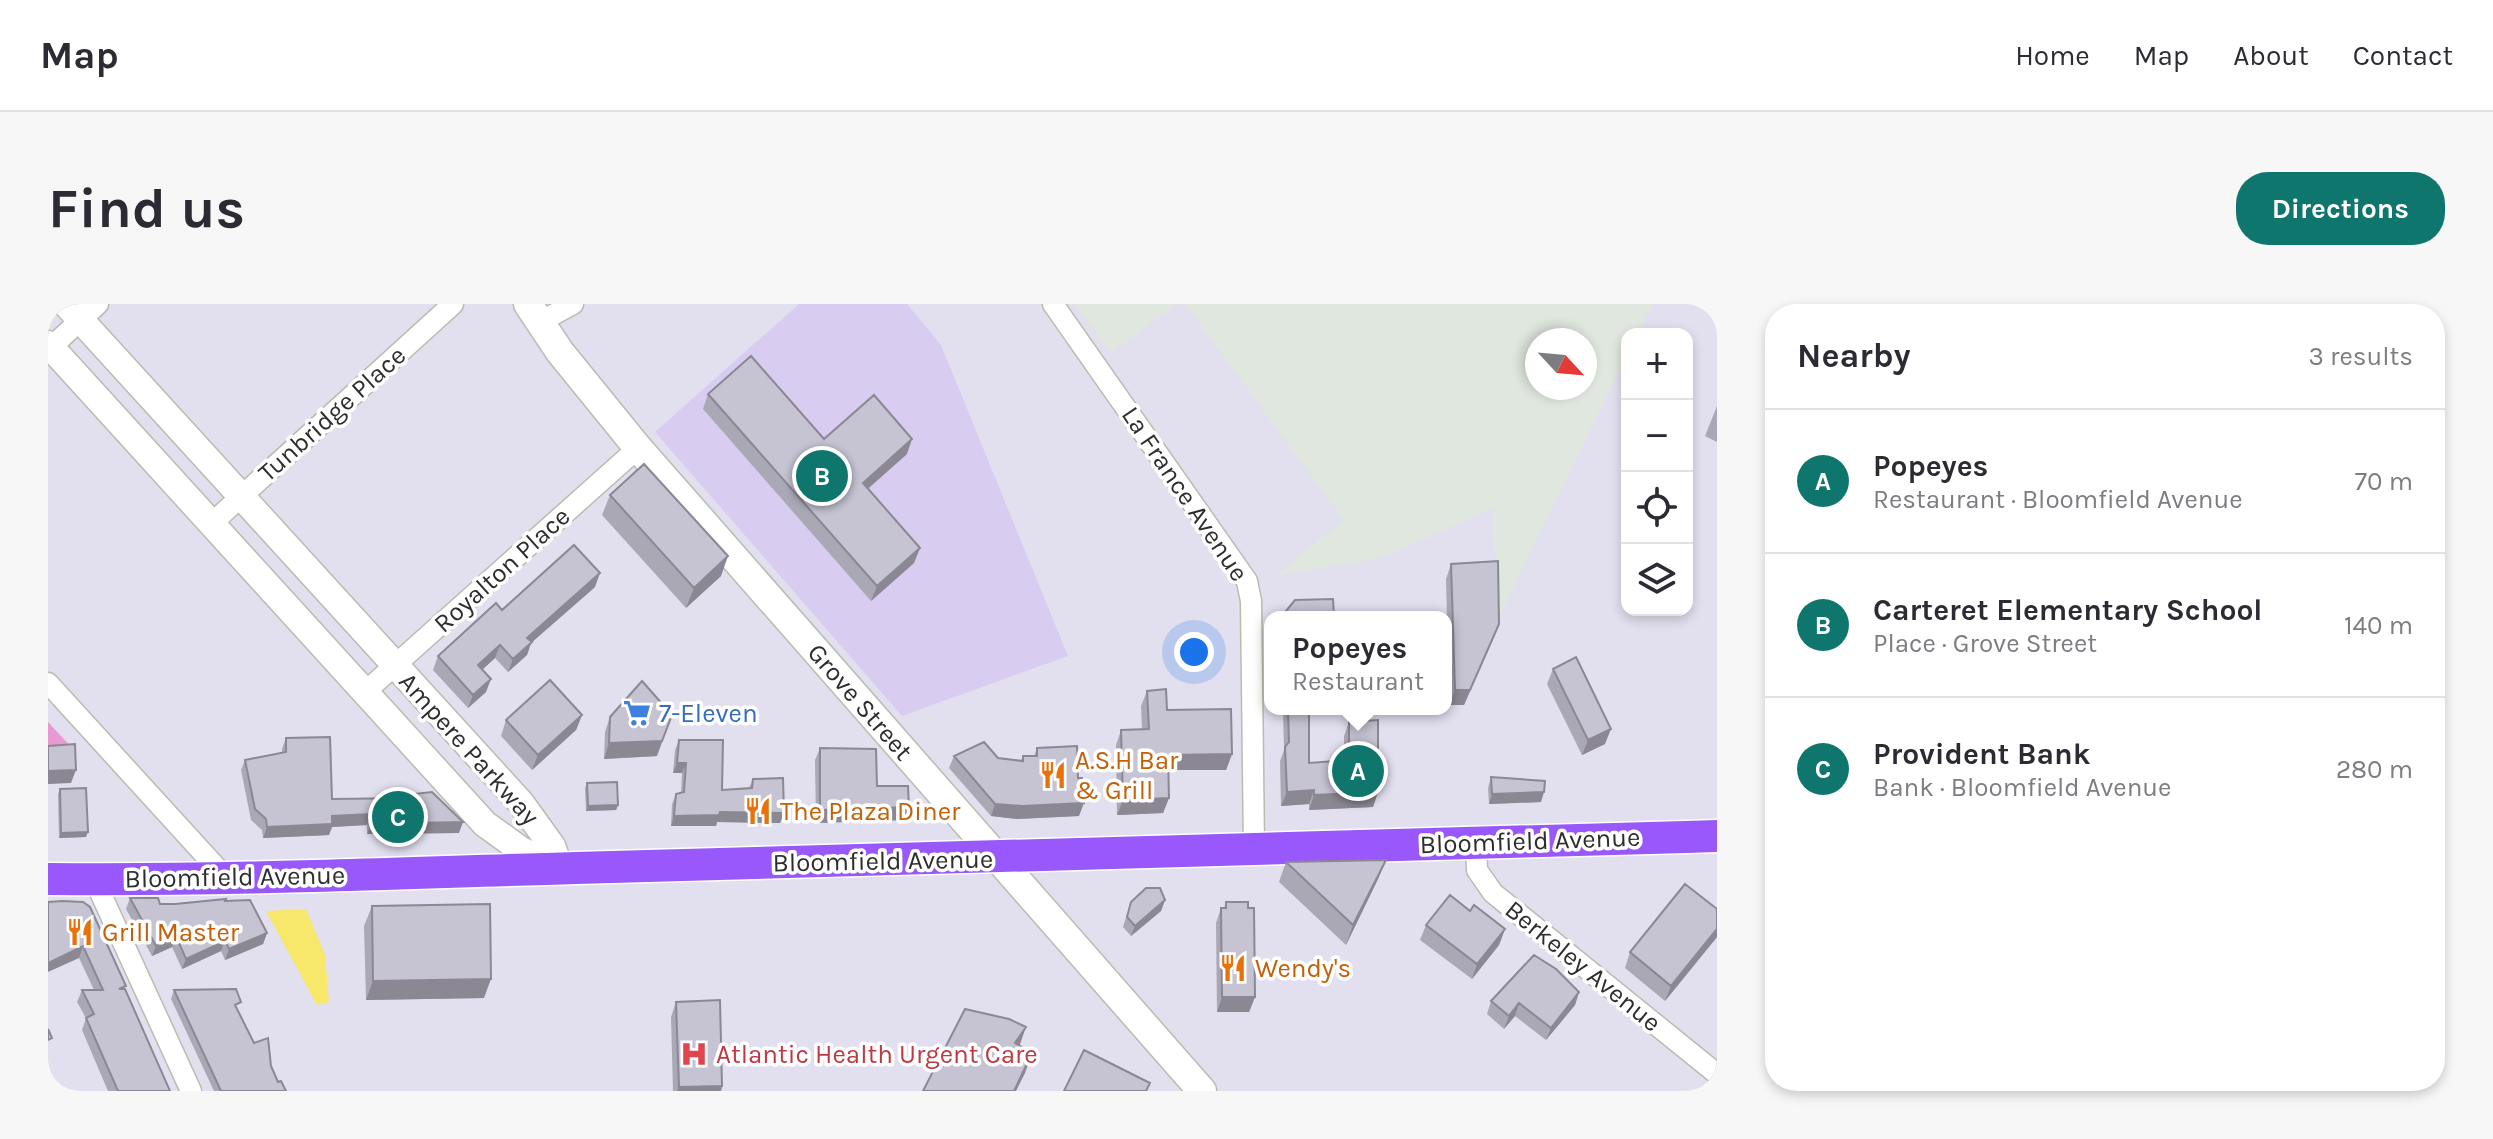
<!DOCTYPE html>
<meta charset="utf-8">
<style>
:root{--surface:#fff;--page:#f7f7f7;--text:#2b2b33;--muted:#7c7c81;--line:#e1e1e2;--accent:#0f766e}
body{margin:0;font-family:Karla,sans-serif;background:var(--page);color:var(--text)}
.controls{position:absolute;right:24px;top:24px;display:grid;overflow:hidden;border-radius:16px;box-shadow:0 4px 12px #0003}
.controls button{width:72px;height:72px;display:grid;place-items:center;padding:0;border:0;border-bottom:2px solid var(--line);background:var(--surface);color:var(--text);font:40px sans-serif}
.compass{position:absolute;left:1477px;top:24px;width:72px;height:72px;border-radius:50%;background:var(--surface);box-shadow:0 4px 12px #0003;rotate:116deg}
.you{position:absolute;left:1146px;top:348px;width:28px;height:28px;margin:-20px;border:6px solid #fff;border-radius:50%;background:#1a73e8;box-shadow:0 0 0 12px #1a73e833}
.badge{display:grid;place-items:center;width:52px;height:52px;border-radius:50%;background:var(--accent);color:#fff;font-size:26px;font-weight:700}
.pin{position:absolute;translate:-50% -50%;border:4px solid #fff;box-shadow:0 2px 8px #0006}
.popup{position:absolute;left:1216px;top:307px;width:188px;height:104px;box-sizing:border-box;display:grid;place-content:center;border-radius:16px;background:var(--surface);filter:drop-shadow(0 2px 6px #0005);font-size:26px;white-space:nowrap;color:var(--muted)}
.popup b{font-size:30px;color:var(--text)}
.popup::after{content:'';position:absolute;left:50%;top:100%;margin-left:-16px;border:16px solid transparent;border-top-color:var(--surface)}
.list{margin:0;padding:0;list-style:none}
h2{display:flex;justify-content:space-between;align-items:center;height:104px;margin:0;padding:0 32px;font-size:34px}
h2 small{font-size:26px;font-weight:400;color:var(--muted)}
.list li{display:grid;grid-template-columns:52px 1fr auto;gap:24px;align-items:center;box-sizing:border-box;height:144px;padding:0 32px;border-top:2px solid var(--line)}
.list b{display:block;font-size:30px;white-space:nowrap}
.list p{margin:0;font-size:26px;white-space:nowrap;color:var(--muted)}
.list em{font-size:26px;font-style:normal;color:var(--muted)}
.icon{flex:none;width:44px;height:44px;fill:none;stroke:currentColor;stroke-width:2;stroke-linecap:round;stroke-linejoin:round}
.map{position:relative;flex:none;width:1669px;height:787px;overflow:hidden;border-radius:32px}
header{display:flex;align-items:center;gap:48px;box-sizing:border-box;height:112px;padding:0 40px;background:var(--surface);border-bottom:2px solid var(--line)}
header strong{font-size:38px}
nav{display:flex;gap:44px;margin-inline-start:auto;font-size:28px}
.intro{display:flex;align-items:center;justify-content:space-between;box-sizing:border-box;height:192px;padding:0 48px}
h1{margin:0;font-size:56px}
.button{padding:20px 36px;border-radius:32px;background:var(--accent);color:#fff;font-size:28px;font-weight:700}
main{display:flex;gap:48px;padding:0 48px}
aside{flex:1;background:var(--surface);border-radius:32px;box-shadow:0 4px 12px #0003}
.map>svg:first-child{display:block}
.industrial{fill:#e0e7df;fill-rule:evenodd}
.education{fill:#d8cdf1}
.green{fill:#e998d2}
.water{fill:#f7e86b}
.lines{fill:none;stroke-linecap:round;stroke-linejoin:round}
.minor-casing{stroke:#b7bdaf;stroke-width:23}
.tertiary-casing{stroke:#b7bdaf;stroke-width:29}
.secondary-casing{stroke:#b7bdaf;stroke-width:31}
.primary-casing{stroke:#fff;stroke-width:35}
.minor{stroke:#fff;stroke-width:20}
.tertiary{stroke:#fff;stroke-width:26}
.secondary{stroke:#fff;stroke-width:28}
.primary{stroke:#9858fb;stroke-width:32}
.wall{fill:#aaa8b5}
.shaded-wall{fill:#8b8893}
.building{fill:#c6c3d2;stroke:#8b8893;stroke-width:2}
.labels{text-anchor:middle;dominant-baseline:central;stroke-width:7;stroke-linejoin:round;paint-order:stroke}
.street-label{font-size:26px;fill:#2d2d2d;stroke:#fff}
.shop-label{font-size:26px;fill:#366cbe;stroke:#fff;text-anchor:start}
.food-label{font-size:26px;fill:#c56008;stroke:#fff;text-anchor:start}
.health-label{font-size:26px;fill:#be3a42;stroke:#fff;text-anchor:start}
</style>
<header>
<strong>Map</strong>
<nav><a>Home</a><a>Map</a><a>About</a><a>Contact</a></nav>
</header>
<div class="intro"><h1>Find us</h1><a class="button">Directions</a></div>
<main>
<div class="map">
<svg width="1669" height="787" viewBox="0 0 1669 787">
<rect width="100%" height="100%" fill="#e2dfef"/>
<path class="industrial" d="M1027 0H1129L1063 49Z
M1137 0H1604L1589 30H1579V50L1450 315 1445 204 1334 254 1226 272 1296 216ZM1489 36H1537V84H1489Z"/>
<path class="education" d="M751 0H859L893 41 1020 352 854 412 607 128Z"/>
<path class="green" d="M0 418 26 446 0 451Z"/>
<path class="water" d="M258 605 277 651 281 698 269 701 218 607Z"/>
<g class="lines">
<g class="minor-casing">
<path id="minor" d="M1005 0 1199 277 1203 297 1206 545
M492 18 525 0
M0 46 50 0
M163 220 405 0
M0 379 178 574
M317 388 590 144
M1428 538 1429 566 1445 589 1669 770
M46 575 143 787"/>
</g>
<g class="tertiary-casing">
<path id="tertiary" d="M18 0 473 499 504 542 512 564
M0 40 437 520 473 546 512 564"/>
</g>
<g class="secondary-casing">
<path id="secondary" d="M480 0 512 48 590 144 1154 787"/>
</g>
<g class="primary-casing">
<path id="primary" d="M0 575C176 577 352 569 528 564 909 553 1289 543 1669 532"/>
</g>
<use href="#minor" class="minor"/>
<use href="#tertiary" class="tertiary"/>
<use href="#secondary" class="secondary"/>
<use href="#primary" class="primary"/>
</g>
<path class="wall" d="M660 90 776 135 859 150 820 185 866 259 823 297 655 105Z
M1669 102V138L1657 132Z
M562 191 673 272 638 304 554 211Z
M1403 260 1445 335 1416 401H1401L1398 275Z
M547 283 483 339 479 351 460 368 447 354 434 366 438 388 420 404 385 366 390 352 454 306Z
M1505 365 1557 440 1534 451 1499 380Z
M1099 387 1119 406 1184 450 1178 466H1120L1121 494 1115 509 1069 511 1068 441 1073 426 1094 425 1093 402Z
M1235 405H1261V459L1296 457V432L1301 418 1330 488 1325 503 1261 506V500L1233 502 1232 457 1236 446Z
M534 411 528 426 484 466 453 432 458 416Z
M562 413 609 452 556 455 557 428Z
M238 434 284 495 364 494 365 490 411 529 319 530V521L284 523 281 531 215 534 214 526 203 516 193 466 197 456 234 449V445Z
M631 436 674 486 701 484 705 475 736 509 732 519 669 518 668 522H623L624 500 628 490 633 489 634 469H625L627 446Z
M772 444 861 503 856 516 768 519 767 456Z
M989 444 1031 512 969 515 943 512 901 464 906 452 950 454 973 456 975 452H986Z
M1443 473 1493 498 1441 500 1440 484Z
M539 479 570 501 568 506 538 507 537 484Z
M12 485 38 533 11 534 10 490Z
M1338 556 1330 575 1298 641 1231 578 1238 558Z
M82 594 112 600 177 597 219 629 215 640 177 656 173 647 134 665 124 643 104 652 78 605Z
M1117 596 1113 607 1083 632 1075 623 1083 598Z
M0 598 77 685 122 787H60L34 726 38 714 29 698 34 686H46L31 654Z
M1178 598 1207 693 1201 708H1169L1168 619 1173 604H1176Z
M324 602 436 694 318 696 316 622Z
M1669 605V633L1617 697 1577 664 1582 648Z
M1422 607 1457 625 1451 641 1424 675 1372 636 1378 621Z
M126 686 190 707 203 735 223 762 230 778 238 787H166L123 695Z
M1531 688 1527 701 1498 736 1467 712 1456 725 1439 710 1443 697Z
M628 698 674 782 673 787H625L623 713Z"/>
<path class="shaded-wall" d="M864 135 859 150 809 194 815 179Z
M872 244 866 259 823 297 829 282Z
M680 252 673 272 638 304 646 284Z
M552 269 547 283 483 339 479 351 460 368 465 355 479 334Z
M1451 320 1416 401H1401L1407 386Z
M452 341 447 354 425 374 430 361Z
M443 375 438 388 420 404 425 391Z
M534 411 528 426 484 466 490 451Z
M624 411 609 452 556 455 561 439Z
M1563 425 1557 440 1534 451 1540 436Z
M1184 450 1178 466H1114L1120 451Z
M629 459H638L634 469H625Z
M28 466 23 479 0 480V467Z
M1266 486 1261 500 1233 502 1239 488Z
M1330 488 1325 503 1261 506 1266 491Z
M1496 488 1493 498 1441 500 1444 490Z
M1121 494 1115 509 1069 511 1075 496Z
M1036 499 1031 512 969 515 943 512 947 500Z
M570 501 568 506 538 507 540 502Z
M861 503 856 516 768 519 772 506Z
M672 508 736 509 732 519 669 518 668 522H623L626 512Z
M323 510 319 521 284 523 281 531 215 534 219 523 284 512Z
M415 518 411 529 319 530 323 520Z
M40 528 38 533 11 534 13 529Z
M1338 556 1330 575 1298 641 1305 621Z
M1117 596 1113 607 1083 632 1087 622Z
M1457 625 1451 641 1424 675 1429 660Z
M1669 625V633L1617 697 1623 682Z
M219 629 215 640 177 656 181 645Z
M128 632 124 643 104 652 108 642Z
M177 637 173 647 134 665 138 655Z
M35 642 31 654 0 668V659Z
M443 675 436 694 318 696 325 677Z
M1531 688 1527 701 1498 736 1503 724Z
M1174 693H1207L1201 708H1169Z
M1471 699 1467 712 1456 725 1461 712Z
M978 723 971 743 967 739Z
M984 749 977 769 968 787H966Z
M674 782 673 787H629L631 783Z"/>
<path class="building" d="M703 52 776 135 826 91 864 135 815 179 872 244 829 282 660 90Z
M596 160 680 252 646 284 562 191Z
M526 241 552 269 479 334 484 338 465 355 452 341 430 361 443 375 425 391 390 352 448 299 454 306Z
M1450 257 1451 320 1422 386H1407L1403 260Z
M1285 295 1286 313H1233L1247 296Z
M1528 353 1563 425 1540 436 1505 365Z
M502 376 534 411 490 451 458 416Z
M594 377 624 411 614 437 561 439 562 413Z
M1118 385 1119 406 1183 405 1184 450 1120 451 1121 494 1075 496 1073 426 1101 425 1099 387Z
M1240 405H1261V459L1301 456V418L1330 416V488L1266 491V486L1239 488 1237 443 1241 438Z
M282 433 284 495 366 494 365 490 384 488 415 518 323 520V510L284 512V520L219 523 218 515 207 505 197 456 238 448V434Z
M631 436H675L674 486 704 484 705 475 735 474 736 509 672 508 671 511 626 512 628 490 636 488 638 459H629Z
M936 438 950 454 975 457V452H989V444L1029 442 1030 474H1034L1036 499 974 502 947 500 906 452Z
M27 440 28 466 0 467V442Z
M772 444 828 445 829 482H860L861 503 772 506Z
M1443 473 1497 477 1496 488 1444 490Z
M569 478 570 501 540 502 539 479Z
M38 484 40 528 13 529 12 485Z
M1338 556 1305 621 1238 558Z
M1637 580 1669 605V625L1623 682 1582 648Z
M1098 584H1112L1117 596 1087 622 1079 613 1083 598Z
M1402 591 1422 607 1426 601 1457 625 1429 660 1378 621Z
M82 594H110L112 600H127L178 595 177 597 202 596 219 629 181 645 177 637 138 655 128 632 108 642Z
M14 597 35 598 42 603 78 682 71 685H77L122 787H70L38 714 46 710 34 686H55L35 642 0 659V598Z
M1178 598H1200V604H1206L1207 693H1174L1173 604H1178Z
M442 600 443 675 325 677 324 602Z
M1486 651 1508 665 1531 688 1503 724 1471 699 1461 712 1443 697Z
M188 685 193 698 187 701 206 739 220 734 223 762 230 778 233 777 238 787H173L126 686Z
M672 696 674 782 631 783 628 698Z
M917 705 961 715 978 723 967 739 984 749 966 787H875Z
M0 725 4 734 0 736Z
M1036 746 1102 779 1098 787H1016Z"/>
<defs>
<g id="supermarket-bare" transform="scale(2.16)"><path d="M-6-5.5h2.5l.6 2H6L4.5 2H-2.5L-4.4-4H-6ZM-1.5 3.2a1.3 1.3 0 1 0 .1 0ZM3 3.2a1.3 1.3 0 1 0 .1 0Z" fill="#3f7fe0" stroke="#fff" stroke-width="2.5" paint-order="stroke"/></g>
<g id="restaurant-bare" transform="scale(2.16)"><path d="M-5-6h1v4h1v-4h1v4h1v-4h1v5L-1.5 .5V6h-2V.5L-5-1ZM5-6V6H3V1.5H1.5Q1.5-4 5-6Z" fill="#e8710a" stroke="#fff" stroke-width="2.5" paint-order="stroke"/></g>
<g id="hospital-bare" transform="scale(2.16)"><path d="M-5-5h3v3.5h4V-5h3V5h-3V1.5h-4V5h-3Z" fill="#e0444e" stroke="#fff" stroke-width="2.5" paint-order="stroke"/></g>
</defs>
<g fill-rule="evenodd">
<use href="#supermarket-bare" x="589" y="409"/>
<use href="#restaurant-bare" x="1005" y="471"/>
<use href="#restaurant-bare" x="710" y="507"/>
<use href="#restaurant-bare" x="32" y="628"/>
<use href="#restaurant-bare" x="1185" y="664"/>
<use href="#hospital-bare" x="646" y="750"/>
</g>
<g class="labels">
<g class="street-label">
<text transform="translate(284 110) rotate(-42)">Tunbridge Place</text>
<text transform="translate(1137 190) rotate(56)">La France Avenue</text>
<text transform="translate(454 266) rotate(-42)">Royalton Place</text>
<text transform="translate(812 398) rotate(49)">Grove Street</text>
<text transform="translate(421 445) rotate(48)">Ampere Parkway</text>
<text transform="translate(1482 537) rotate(-2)">Bloomfield Avenue</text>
<text transform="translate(835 557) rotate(-1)">Bloomfield Avenue</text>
<text transform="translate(187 573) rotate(-1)">Bloomfield Avenue</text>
<text transform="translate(1535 662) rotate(39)">Berkeley Avenue</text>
</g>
<g class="shop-label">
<text x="611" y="409">7-Eleven</text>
</g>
<g class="food-label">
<text x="1027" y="456">A.S.H Bar<tspan x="1027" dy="30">&amp; Grill</tspan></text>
<text x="732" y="507">The Plaza Diner</text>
<text x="54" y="628">Grill Master</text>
<text x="1207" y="664">Wendy's</text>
</g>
<g class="health-label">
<text x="668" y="750">Atlantic Health Urgent Care</text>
</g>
</g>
</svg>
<div class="controls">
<button>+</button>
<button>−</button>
<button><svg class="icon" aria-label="locate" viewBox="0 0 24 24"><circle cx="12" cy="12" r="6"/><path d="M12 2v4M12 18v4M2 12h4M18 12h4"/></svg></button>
<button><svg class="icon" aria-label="layers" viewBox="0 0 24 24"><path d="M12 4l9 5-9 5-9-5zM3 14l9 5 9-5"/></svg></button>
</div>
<svg class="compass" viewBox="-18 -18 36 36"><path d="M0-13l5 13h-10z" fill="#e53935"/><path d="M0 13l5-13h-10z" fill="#7c7c81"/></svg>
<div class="you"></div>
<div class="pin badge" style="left:1310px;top:467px">A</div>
<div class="popup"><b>Popeyes</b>Restaurant</div>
<div class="pin badge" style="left:774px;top:172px">B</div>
<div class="pin badge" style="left:350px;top:513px">C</div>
</div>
<aside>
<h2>Nearby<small>3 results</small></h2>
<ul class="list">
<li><span class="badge">A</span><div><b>Popeyes</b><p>Restaurant · Bloomfield Avenue</p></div><em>70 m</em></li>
<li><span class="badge">B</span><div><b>Carteret Elementary School</b><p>Place · Grove Street</p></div><em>140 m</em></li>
<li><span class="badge">C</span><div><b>Provident Bank</b><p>Bank · Bloomfield Avenue</p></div><em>280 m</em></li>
</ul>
</aside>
</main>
